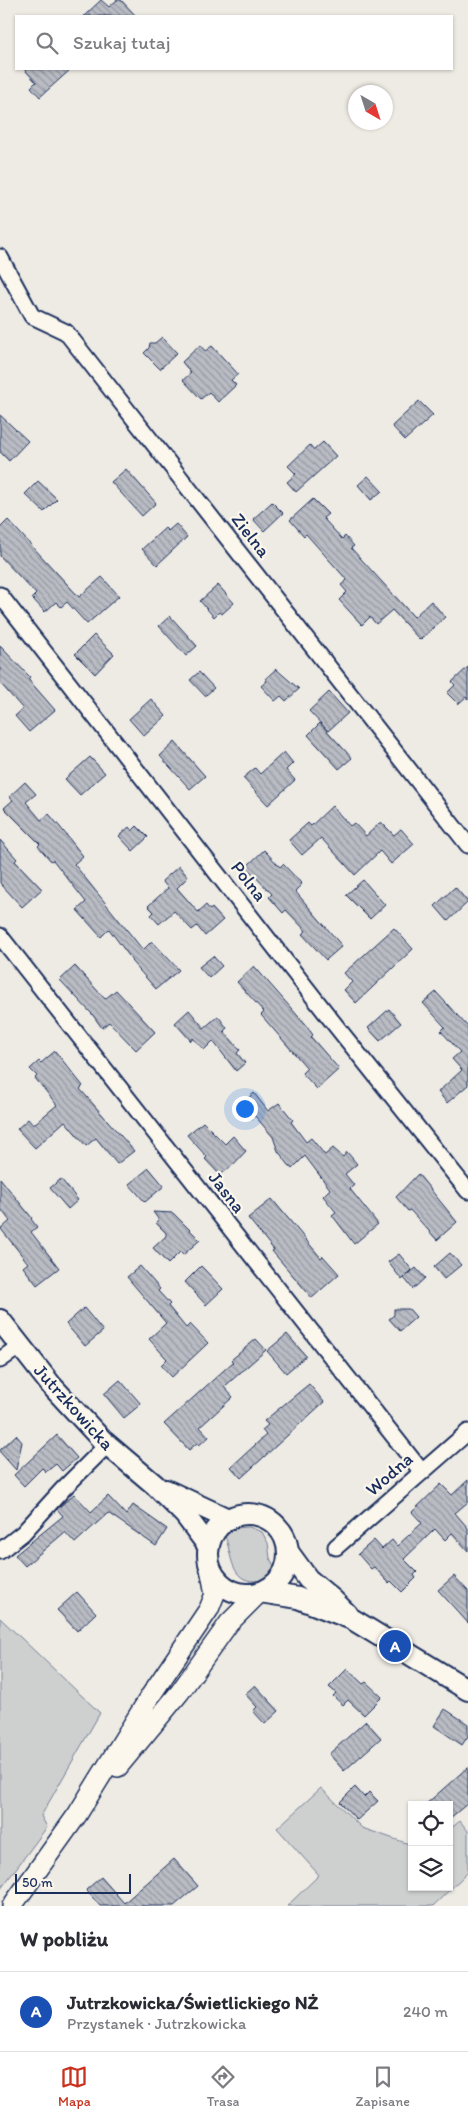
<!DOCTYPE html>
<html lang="pl">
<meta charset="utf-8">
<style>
:root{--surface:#fff;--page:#f7f7f7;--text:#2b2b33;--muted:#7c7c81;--line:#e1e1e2;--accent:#c8321e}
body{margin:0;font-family:Itim,sans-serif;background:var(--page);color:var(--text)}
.controls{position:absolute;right:15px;bottom:15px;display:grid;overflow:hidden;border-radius:0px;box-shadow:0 1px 4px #0004}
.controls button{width:45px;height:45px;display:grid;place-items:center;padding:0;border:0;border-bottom:1px solid var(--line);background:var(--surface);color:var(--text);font:25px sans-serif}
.compass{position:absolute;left:348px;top:85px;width:45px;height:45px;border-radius:50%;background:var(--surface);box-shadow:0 1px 4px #0004;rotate:141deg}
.scale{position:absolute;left:15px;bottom:12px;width:116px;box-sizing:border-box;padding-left:5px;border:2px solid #1b2f5e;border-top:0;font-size:14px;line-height:18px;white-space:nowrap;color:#1b2f5e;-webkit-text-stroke:4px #fbf7ec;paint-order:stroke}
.you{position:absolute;left:244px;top:1108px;width:18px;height:18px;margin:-12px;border:4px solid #fff;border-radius:50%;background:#1a73e8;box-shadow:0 0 0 8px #1a73e833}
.badge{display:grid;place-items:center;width:32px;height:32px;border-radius:50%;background:var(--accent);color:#fff;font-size:16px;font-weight:700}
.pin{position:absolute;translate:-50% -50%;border:2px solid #fff;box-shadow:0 1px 5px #0006}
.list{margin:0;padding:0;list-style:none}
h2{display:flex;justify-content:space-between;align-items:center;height:65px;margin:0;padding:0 20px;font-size:21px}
h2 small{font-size:16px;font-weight:400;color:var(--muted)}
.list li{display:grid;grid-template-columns:32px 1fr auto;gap:15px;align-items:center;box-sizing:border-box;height:80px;padding:0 20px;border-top:1px solid var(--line)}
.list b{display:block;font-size:19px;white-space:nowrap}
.list p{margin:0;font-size:16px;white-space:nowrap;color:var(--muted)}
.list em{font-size:16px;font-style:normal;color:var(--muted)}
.icon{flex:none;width:28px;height:28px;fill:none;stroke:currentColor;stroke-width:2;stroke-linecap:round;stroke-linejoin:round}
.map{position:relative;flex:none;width:468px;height:1906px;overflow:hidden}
.search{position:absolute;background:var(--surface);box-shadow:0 1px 4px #0004;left:15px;right:15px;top:15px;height:55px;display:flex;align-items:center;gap:12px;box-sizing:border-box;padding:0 18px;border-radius:0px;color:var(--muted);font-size:19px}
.sheet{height:145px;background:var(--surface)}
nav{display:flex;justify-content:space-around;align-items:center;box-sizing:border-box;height:70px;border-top:1px solid var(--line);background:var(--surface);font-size:14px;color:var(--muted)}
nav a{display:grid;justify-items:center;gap:2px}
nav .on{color:var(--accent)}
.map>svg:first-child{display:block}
.grass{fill:#cecfcf;stroke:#747f96}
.building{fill:url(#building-back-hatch);stroke:#1b2f5e}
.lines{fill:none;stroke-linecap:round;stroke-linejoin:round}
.minor-casing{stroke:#1b2f5e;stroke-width:19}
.tertiary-casing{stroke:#1b2f5e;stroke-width:22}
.secondary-casing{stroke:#1b2f5e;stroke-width:24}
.minor{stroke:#fbf7ec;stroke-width:15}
.tertiary{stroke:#fbf7ec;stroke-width:19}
.secondary{stroke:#fbf7ec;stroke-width:20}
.labels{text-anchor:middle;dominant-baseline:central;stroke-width:4.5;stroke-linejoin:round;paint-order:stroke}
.street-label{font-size:19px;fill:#1b2f5e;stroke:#fbf7ec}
</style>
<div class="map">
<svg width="468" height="1906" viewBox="0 0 468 1906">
<defs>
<pattern id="building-back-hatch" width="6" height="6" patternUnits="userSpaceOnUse" patternTransform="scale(1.25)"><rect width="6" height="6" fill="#b9bcc3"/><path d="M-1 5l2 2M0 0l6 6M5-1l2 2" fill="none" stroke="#9699a2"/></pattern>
</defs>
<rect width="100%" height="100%" fill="#eeebe4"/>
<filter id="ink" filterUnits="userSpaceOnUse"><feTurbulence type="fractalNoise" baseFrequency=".02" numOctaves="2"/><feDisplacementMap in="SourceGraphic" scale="10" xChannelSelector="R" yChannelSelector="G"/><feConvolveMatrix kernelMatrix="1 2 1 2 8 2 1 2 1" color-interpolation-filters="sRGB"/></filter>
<g filter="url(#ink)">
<path class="grass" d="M249 1527 262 1532 268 1543 270 1558 276 1570C271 1578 265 1581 256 1581 230 1582 232 1554 225 1536L236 1528Z
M0 1618 100 1713 41 1816 47 1827 0 1890Z
M321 1788 362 1828 412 1845V1887H449V1830L460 1821 468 1831V1872L433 1906H287L319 1875 277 1828Z"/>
<path class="building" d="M101 0 109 7 117 0H121L136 16H84Z
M24 69H71L40 97 31 87 36 82Z
M162 337 177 353 160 369 144 353 149 348 150 343H155Z
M200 345 205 351 212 346 238 374 231 380 236 385 218 402 209 392 201 399 183 380 191 373 182 362Z
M419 401 433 415 405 440 392 426Z
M0 415 28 441 9 461 0 452Z
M323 442 336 456 296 492 287 482 296 474 288 466 310 445 314 450Z
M126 469 156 503 142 516 111 482Z
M368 476 382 491 371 500 358 485Z
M38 481 57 499 44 512 25 494Z
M313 499 328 514 323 518 342 539 345 536 354 546 351 548 414 617 431 601 445 617 420 640 392 610 376 624 370 617 362 625 339 600 347 592 341 585 347 580 306 534 304 536 290 520Z
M272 502 283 513 264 531 253 519Z
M8 520 79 597 102 577 119 596 87 624 67 602 61 607 56 602 45 612 32 598 36 594 0 556V528Z
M176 524 187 537 157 565 142 549 165 528 168 531Z
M218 585 234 603 222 614 219 612 214 617 200 601Z
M170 616 197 646 186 656 159 626Z
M94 635 114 654 95 674 75 654Z
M0 646 30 677 28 679 55 710 29 732 15 716 23 709 0 683Z
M468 667V700L466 697 458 704 447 693 455 685 452 682Z
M276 669 299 689 286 701 281 696 275 701 261 686 267 681 265 679Z
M199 672 214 688 205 696 190 680Z
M329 692 348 713 328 731 309 711Z
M151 699 166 716 144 736 129 719Z
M320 723 352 758 339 769 308 735Z
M175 742 205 776 190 789 160 756Z
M284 752 293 763 286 770 295 780 268 805 243 778 255 768 260 774Z
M90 757 105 773 80 795 65 779Z
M25 782 36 794 26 802 41 820 49 814 60 827 83 856 74 864 143 950 152 941 179 970 156 989 131 961 132 960 109 929 101 937 77 910 86 902 53 860 51 861 38 846 40 844 4 808 13 800 9 797Z
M332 806 350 826 354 823 366 836 381 822 394 835 401 829 414 844 391 864 380 851 355 875 321 838 302 855 289 840 308 823 311 826Z
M137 826 148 837 133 851 119 836 129 827 132 831Z
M0 840 17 859 15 861 42 889 22 907 0 883Z
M264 850 280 867 283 864 302 884 295 891 342 946 326 960 302 934 306 931 286 910 283 913 269 897 272 894 246 867Z
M179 866 188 877 177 888 198 912 206 905 210 910 212 908 223 920 205 936 197 926 192 930 174 911 159 924 151 915 154 912 148 906 168 888 162 881Z
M363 880 385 905 370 919 346 895Z
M455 887 468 902 448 921 435 906Z
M394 928 413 949 356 1003 344 990 352 982 344 973Z
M213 956 222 966 209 978 199 967Z
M75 966 105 999 116 990 155 1032 136 1050 109 1022 102 1028 92 1014 60 980Z
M254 966 305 1024 313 1035 311 1037 339 1069 317 1089 302 1073 307 1068 261 1015 264 1012 237 982Z
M436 992 468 1027V1085L447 1103 438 1092 462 1070 452 1059 460 1052 441 1031 445 1027 423 1003Z
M389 1009 401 1023 380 1041 368 1028Z
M189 1010 204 1028 218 1016 227 1028 224 1031 240 1050 237 1053 245 1063 236 1071 213 1041 204 1050 193 1038 191 1041 175 1023Z
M55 1051 83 1086 80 1089 134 1151 117 1164 96 1138 86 1146 65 1121 35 1148 17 1129 28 1119 33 1125 57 1105 35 1078 37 1076 30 1069 39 1061 41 1063Z
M254 1093 268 1111 279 1103 293 1120 291 1122 306 1142 311 1138 325 1155 333 1148 343 1157 347 1152 357 1164 345 1174 354 1185 350 1189 378 1224 354 1244 332 1215 336 1212 323 1196 330 1189 305 1156 292 1169 278 1151 273 1137 255 1116 252 1119 240 1105Z
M203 1122 225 1144 233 1136 246 1151 232 1166 220 1175 205 1159 207 1157 187 1135Z
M149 1168 164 1186 145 1202 129 1184Z
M418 1174 457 1222 437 1240 410 1210 408 1211 396 1197Z
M0 1178 32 1218 31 1219 37 1227 31 1232 59 1268 37 1285 23 1267 28 1263 1 1229 10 1221 0 1208Z
M61 1179 78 1200 68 1209 50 1188Z
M272 1199 321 1258 323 1256 339 1274 312 1298 272 1251 274 1250 248 1218Z
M153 1212 173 1213 200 1240 183 1255 180 1252 168 1264 153 1248 166 1236V1233L156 1223 159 1220Z
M450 1253 461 1265 444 1279 434 1267Z
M399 1254 412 1270 402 1280 388 1262Z
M140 1266 160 1289 158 1291 170 1304 168 1306 186 1328 190 1324 208 1343 172 1377 161 1365 167 1359 149 1339 166 1323 127 1277Z
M201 1266 223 1289 206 1305 185 1282Z
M416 1268 425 1278 413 1289 404 1278Z
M84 1308 103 1331 85 1346 66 1324Z
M394 1309H409L416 1317 400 1331 389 1319 394 1315Z
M287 1334 306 1356 286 1373 267 1351Z
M256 1339 266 1350 224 1387 233 1397 200 1427 209 1437 199 1445 197 1443 189 1450 164 1424 233 1362 231 1360Z
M120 1380 141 1404 124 1418 104 1394Z
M309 1384 324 1402 241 1478 231 1467 266 1435 262 1430 268 1425 264 1421Z
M16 1435 22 1442 16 1470 0 1452V1450Z
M57 1435 77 1458 62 1471 56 1464 46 1472 42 1468 24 1486 14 1475Z
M468 1480V1502L455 1513 468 1528V1551L452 1533 445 1540 435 1529 404 1559 417 1572 414 1575 416 1578 402 1592 391 1581 389 1583 374 1567 371 1569 358 1554 374 1540 382 1549 392 1540 397 1546 422 1523 412 1512 441 1484 452 1495Z
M74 1494 91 1512 108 1496 126 1515 133 1505 167 1529 156 1546 108 1513 75 1543 65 1532 25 1566 15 1555 63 1516 57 1509Z
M454 1576 468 1591V1623L438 1590Z
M77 1592 96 1613 77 1631 57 1610Z
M347 1669 363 1684 366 1682 382 1697 364 1715 348 1700 343 1705 333 1696 336 1693 329 1687Z
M255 1685 279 1711 265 1724 253 1711 257 1707 245 1694Z
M445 1709 468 1724V1736L462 1745 434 1726Z
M366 1721 381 1738 344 1771 329 1754Z
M468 1767V1803L449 1819V1805H425Z
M355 1787 364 1797 369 1792 378 1801 357 1820 340 1802Z
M174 1859 198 1886 174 1906H100L86 1890 101 1877 124 1903Z"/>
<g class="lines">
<g class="minor-casing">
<path id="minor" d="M0 257 32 316 66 332 468 845
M0 595 336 1026 468 1191
M0 936 422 1472
M0 1360 20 1346
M336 1547 468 1432
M0 1551 23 1533 63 1489 107 1445"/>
</g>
<g class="tertiary-casing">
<path id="tertiary" d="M118 1767 180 1692 229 1623 260 1592
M12 1906 77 1815 151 1695 209 1609 215 1594 210 1568"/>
</g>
<g class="secondary-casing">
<path id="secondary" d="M0 1320 51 1385 102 1440 155 1485 185 1515 209 1547
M166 1490 228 1519
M208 1554a40 40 0 1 1 80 0a40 40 0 1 1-80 0Z
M289 1553 308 1579 333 1600 347 1614
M260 1592 298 1598 352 1619 468 1690"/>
</g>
<use href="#minor" class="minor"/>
<use href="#tertiary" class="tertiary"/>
<use href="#secondary" class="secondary"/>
</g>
</g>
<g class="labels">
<g class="street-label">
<text transform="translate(251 535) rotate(52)">Zielna</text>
<text transform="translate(249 881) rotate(52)">Polna</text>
<text transform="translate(227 1192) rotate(52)">Jasna</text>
<text transform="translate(74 1407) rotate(48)">Jutrzkowicka</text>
<text transform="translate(389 1474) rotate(-41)">Wodna</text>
</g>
</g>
</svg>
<div class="controls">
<button><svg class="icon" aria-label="locate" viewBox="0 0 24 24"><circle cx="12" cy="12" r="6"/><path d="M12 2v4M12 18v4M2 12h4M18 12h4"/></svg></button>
<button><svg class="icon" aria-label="layers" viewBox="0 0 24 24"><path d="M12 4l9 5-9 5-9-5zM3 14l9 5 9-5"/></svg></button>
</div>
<svg class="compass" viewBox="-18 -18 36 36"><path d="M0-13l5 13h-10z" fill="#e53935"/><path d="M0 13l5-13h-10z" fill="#7c7c81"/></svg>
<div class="scale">50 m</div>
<div class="you"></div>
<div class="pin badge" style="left:395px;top:1646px;background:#1a4fb4">A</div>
<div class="search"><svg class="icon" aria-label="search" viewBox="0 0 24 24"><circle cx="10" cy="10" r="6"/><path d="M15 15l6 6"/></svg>Szukaj tutaj</div>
</div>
<section class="sheet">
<h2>W pobliżu<small></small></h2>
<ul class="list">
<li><span class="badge" style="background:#1a4fb4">A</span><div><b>Jutrzkowicka/Świetlickiego NŻ</b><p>Przystanek · Jutrzkowicka</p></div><em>240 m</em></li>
</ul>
</section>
<nav>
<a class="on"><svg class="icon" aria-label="map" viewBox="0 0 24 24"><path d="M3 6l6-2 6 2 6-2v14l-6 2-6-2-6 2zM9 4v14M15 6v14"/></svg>Mapa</a>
<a><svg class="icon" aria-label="directions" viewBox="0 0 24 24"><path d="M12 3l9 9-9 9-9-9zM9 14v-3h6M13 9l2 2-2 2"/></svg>Trasa</a>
<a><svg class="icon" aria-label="saved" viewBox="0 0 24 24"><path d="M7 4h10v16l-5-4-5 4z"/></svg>Zapisane</a>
</nav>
